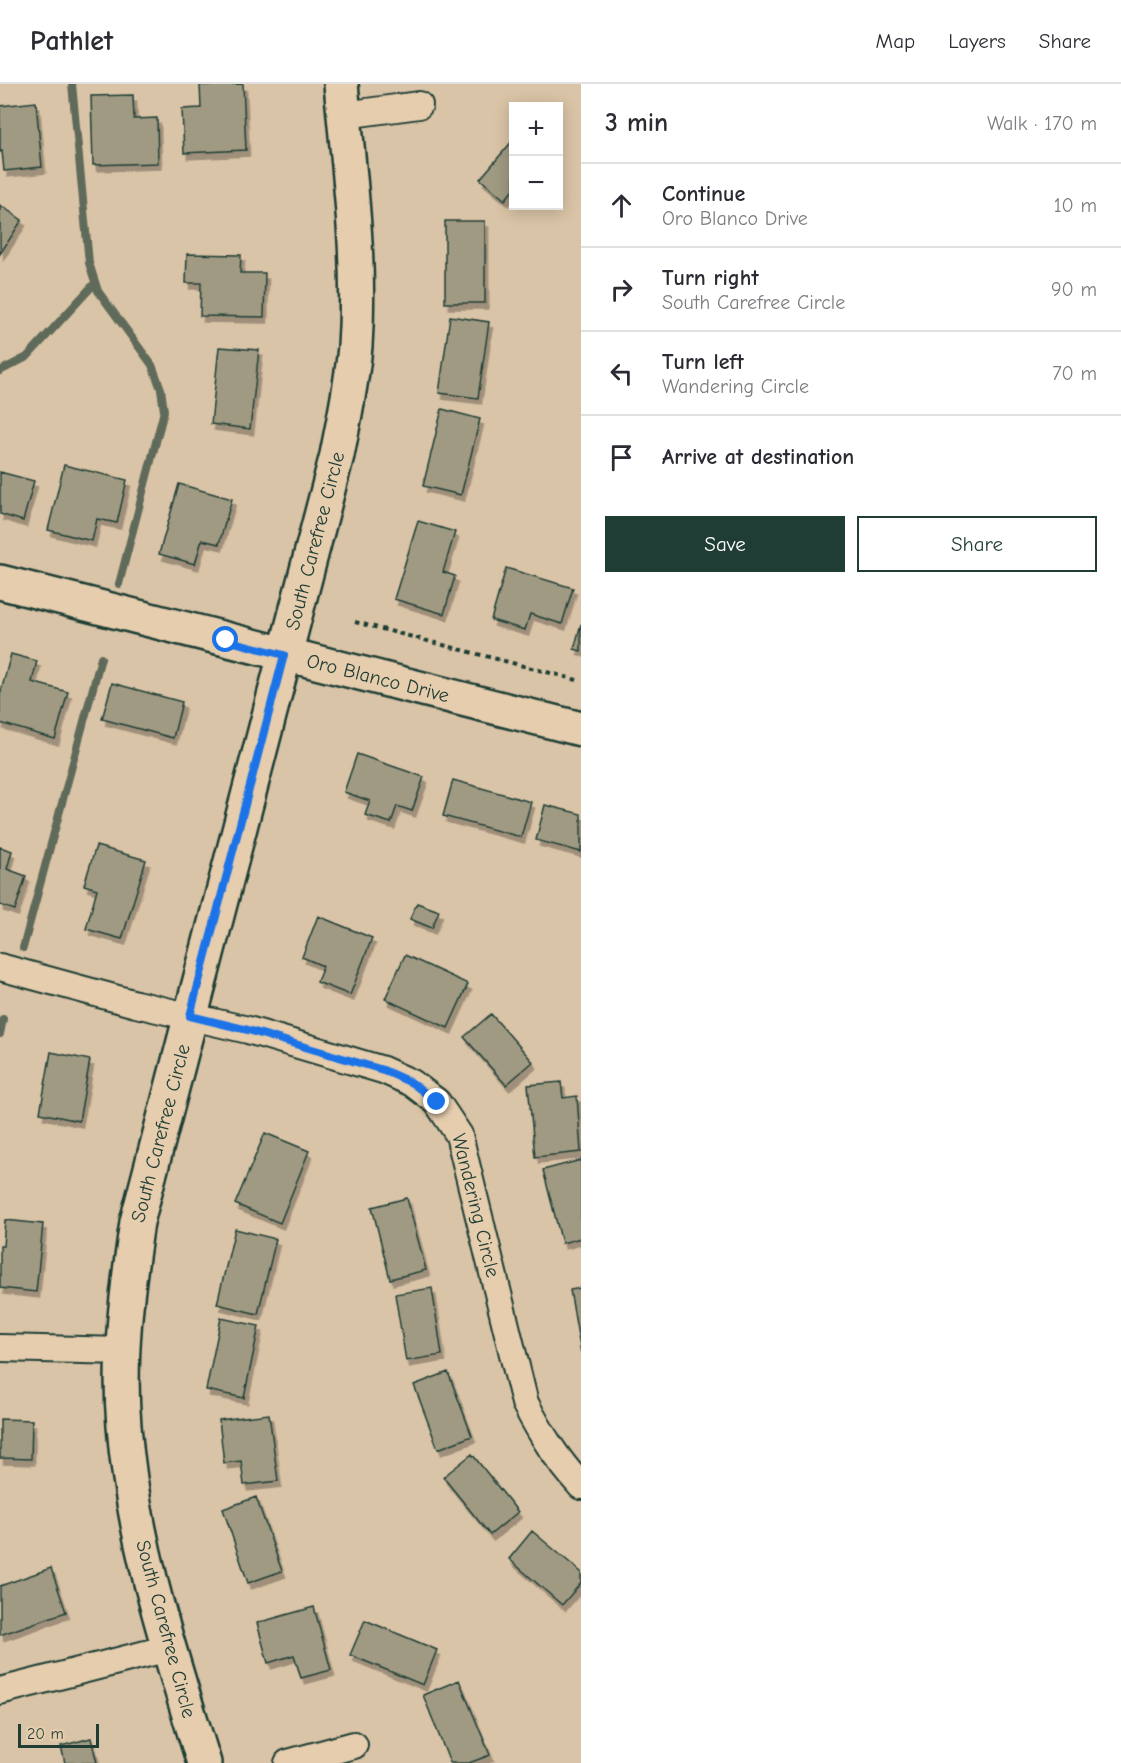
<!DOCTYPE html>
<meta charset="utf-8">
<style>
:root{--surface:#fff;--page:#f7f7f7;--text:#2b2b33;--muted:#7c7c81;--line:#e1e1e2;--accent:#1f3d34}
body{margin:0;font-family:"Comic Neue",sans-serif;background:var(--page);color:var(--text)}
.controls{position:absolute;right:18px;top:18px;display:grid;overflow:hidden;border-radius:0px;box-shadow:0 3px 15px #0003}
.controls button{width:54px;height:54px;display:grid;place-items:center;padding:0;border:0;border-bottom:2px solid var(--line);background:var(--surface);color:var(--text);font:30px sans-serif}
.scale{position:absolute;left:18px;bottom:15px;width:81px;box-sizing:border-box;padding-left:6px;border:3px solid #1f3d34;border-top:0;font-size:16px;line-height:21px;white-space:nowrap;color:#1f3d34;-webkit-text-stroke:4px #e6cdae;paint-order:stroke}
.stop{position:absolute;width:18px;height:18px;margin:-14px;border:4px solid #1a73e8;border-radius:50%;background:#fff}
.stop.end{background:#1a73e8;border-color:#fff;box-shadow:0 2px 6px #0008}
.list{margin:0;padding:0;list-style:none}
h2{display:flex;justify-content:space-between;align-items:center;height:78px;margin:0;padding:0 24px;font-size:26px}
h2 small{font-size:20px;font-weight:400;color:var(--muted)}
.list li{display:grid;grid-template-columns:39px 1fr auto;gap:18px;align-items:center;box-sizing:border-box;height:84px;padding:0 24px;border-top:2px solid var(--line)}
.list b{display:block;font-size:22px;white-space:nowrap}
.list p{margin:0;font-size:20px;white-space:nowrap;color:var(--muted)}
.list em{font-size:20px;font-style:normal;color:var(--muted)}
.actions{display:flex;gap:12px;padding:18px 24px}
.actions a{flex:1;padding:14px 0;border:2px solid var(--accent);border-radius:0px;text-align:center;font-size:21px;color:var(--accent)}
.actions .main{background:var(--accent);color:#fff}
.icon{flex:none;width:33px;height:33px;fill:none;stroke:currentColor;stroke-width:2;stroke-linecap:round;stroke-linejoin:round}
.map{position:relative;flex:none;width:581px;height:1679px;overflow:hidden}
header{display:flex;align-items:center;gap:36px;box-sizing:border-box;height:84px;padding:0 30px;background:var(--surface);border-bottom:2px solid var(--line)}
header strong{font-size:28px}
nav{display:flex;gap:33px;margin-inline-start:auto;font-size:21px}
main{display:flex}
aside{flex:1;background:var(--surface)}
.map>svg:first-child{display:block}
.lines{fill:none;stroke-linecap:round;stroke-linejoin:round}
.stream{stroke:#5e6b5a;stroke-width:8}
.building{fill:#a09a83;stroke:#1f3d34;stroke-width:1.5;filter:url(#shadow)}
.street-casing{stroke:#1f3d34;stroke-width:30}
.secondary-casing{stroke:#1f3d34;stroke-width:38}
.path{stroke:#1f3d34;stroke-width:4;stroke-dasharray:4.5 4.5;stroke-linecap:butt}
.street{stroke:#e6cdae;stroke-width:26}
.secondary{stroke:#e6cdae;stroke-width:33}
.route{stroke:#1a73e8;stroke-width:8}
.labels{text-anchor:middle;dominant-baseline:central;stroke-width:4.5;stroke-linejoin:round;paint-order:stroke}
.street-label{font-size:20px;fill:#1f3d34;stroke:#e6cdae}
</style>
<header>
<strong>Pathlet</strong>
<nav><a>Map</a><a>Layers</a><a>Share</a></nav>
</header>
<main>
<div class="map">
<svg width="581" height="1679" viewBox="0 0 581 1679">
<defs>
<filter id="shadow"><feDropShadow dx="3.5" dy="6" stdDeviation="0" flood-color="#0004"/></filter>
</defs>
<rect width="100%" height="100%" fill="#dac4a7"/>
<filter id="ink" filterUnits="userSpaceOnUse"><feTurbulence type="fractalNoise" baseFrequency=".0167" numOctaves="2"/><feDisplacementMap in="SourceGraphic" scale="12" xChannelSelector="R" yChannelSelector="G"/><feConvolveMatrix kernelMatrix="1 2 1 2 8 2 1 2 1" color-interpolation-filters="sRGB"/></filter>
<g filter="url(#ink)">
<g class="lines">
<path class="stream" d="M72 0 89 179 98 207 152 281 161 305 164 327 119 500
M0 287 27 273 95 199
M23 864 101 574
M0 950 3 935"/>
</g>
<path class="building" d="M243 0 246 66 184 69 182 25 201 24 200 1Z
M133 11 134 35 157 34 158 79 93 81 91 12Z
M36 18 42 83 4 87 2 67 0 68V22Z
M514 55V105L505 116 480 95Z
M0 121 22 136 0 170Z
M445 137H485V219H445Z
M187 170 241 171 240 189H265L264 233 200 232 201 199H186Z
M450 232 489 238 478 314 439 309Z
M219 263 259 266 250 345 211 340Z
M442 325 480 335 461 411 423 402Z
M64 381 127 396 117 439 97 435 92 457 48 446Z
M0 388 34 397 23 437 0 430Z
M179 400 232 415 219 460 202 456 195 480 159 470Z
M418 437 455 448 443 488 455 492 444 530 394 515Z
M506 484 573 504 562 540 530 530 525 546 491 536Z
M581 540V567L574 565Z
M11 570 37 577 32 598 68 608 55 655 0 639V611Z
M112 599 182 618 173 654 102 635Z
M357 670 424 693 412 727 397 722 391 739 365 731 370 717 344 708Z
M453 696 531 718 521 753 443 732Z
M545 721 581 730V768L536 756Z
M96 762 146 776 122 855 86 845 97 805 84 801Z
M0 763 12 767 7 785 26 792 15 826 0 821Z
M417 819 439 827 432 844 410 835Z
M318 832 372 854 350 911 317 898 323 882 302 873Z
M405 871 468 900 448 944 385 915Z
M491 930 533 978 506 1001 464 953Z
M51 968 90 976 79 1037 40 1029Z
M561 998 563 1014 577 1012 581 1068 535 1073 528 1001Z
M265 1049 309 1067 280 1139 235 1120Z
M581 1076V1154L562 1159 543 1086Z
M407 1114 426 1186 390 1195 372 1123Z
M5 1136 43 1140 36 1208 0 1204V1162H3Z
M235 1145 276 1155 258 1230 217 1220Z
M432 1204 442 1271 406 1277 395 1210Z
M581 1204V1269L570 1206Z
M221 1234 259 1242 244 1314 206 1306Z
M448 1288 472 1352 438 1365 414 1301Z
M269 1330 278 1397 244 1401 241 1377 224 1379 219 1336Z
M0 1335 32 1336 31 1375 0 1374Z
M472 1370 518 1428 490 1451 443 1393Z
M256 1413 282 1487 248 1499 223 1425Z
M532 1447 581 1488V1499L562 1521 509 1475Z
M51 1484 66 1528 0 1551V1502Z
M314 1523 331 1586 301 1594 294 1571 268 1579 257 1539Z
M365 1536 437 1566 423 1601 350 1571Z
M459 1596 490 1671 469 1679H450L423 1611Z
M91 1654 97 1679H65L61 1662Z"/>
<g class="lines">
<g class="street-casing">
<g id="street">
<path d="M344 31 419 21"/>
<path id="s1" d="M0 883 136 920 248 946 383 986 412 999 437 1018 459 1051 525 1319C542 1352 556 1374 581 1402"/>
<path d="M0 1264 123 1267"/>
<path d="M0 1607 169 1564"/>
<path d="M288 1679 354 1661"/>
</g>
</g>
<g class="secondary-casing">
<g id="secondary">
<path id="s2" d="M0 498 581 645"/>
<path id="s3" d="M204 1679C170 1569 133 1458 124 1342 118 1274 127 1205 137 1138L337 371C344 335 352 299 355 262 361 175 349 87 341 0"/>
</g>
</g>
<path class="path" d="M355 538 581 597"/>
<use href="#street" class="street"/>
<use href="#secondary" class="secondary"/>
</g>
</g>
<g class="lines" filter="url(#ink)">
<path class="route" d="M226 556 284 571 190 932 248 946 383 986 412 999 437 1018"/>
</g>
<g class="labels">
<g class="street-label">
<text stroke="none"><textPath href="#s3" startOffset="1256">South Carefree Circle</textPath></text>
<text stroke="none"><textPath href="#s2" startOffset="390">Oro Blanco Drive</textPath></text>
<text stroke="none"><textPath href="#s3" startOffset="644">South Carefree Circle</textPath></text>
<text stroke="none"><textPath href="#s1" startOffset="572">Wandering Circle</textPath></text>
<text transform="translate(166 1545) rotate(75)">South Carefree Circle</text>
</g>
</g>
</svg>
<div class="controls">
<button>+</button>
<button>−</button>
</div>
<div class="scale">20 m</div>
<div class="stop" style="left:226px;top:556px"></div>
<div class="stop end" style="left:437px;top:1018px"></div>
</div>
<aside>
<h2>3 min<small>Walk · 170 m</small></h2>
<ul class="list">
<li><svg class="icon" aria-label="ahead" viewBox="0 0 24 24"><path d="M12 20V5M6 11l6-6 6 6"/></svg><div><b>Continue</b><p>Oro Blanco Drive</p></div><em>10 m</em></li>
<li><svg class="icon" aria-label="right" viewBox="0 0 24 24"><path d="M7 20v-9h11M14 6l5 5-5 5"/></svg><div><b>Turn right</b><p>South Carefree Circle</p></div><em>90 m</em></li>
<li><svg class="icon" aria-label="left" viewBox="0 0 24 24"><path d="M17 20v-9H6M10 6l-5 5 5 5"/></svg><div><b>Turn left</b><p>Wandering Circle</p></div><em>70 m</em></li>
<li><svg class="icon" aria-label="arrive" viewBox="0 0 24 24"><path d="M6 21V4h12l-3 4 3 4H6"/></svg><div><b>Arrive at destination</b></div></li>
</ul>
<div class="actions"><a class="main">Save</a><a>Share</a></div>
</aside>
</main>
